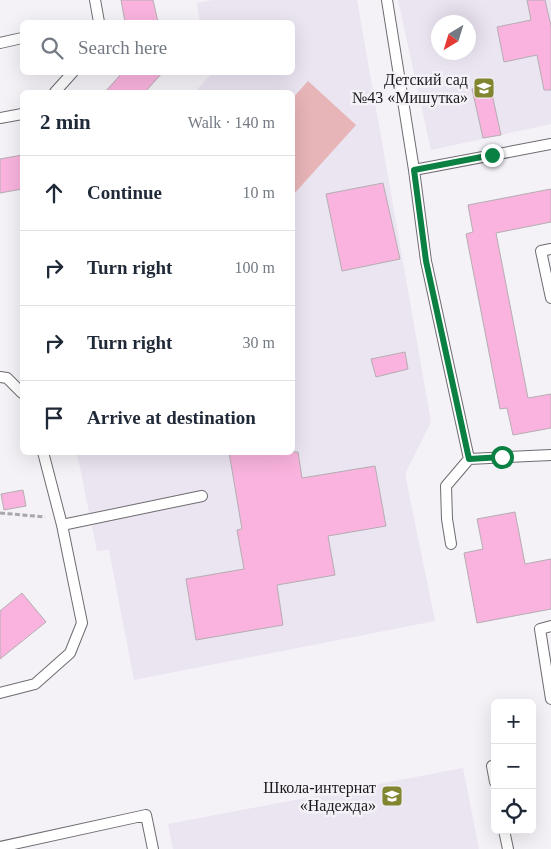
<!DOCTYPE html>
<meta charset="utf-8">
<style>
:root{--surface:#fff;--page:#f2f2f3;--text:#1f2937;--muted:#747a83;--line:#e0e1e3}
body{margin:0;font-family:"Times New Roman",serif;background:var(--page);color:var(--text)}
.controls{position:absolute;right:15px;bottom:15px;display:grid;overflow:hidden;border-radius:8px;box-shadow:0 5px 20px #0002}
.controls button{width:45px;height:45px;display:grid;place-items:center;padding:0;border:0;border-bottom:1px solid var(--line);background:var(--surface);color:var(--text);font:25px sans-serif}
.compass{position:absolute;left:431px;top:15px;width:45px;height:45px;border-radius:50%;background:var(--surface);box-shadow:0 5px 20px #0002;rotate:218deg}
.stop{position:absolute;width:15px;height:15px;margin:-11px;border:4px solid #0b8043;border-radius:50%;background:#fff}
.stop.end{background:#0b8043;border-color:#fff;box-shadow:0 1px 5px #0008}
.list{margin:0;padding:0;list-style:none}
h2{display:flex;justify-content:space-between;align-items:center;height:65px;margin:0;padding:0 20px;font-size:21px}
h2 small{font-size:16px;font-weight:400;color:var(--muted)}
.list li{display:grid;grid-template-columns:32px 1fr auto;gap:15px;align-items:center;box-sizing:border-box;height:75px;padding:0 20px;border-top:1px solid var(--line)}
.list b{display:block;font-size:19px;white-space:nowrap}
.list em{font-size:16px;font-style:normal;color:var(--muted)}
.icon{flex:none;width:28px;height:28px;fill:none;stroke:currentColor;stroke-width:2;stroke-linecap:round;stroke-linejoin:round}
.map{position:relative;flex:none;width:551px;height:849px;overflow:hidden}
.search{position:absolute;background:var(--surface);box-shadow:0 5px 20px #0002;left:20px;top:20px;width:275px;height:55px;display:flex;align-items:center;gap:12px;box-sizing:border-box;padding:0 18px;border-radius:8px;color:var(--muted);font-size:19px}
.panel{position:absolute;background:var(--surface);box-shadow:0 5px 20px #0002;left:20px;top:90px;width:275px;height:365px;border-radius:8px}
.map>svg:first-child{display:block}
.built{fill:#ebe4f1;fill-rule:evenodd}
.green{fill:#e7b4b7}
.building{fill:#f9b3de;stroke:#b4aeb1}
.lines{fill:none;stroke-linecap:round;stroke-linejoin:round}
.lane-casing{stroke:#6f6c71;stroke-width:12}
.path{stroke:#aaa7ac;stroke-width:3;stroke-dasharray:5 2.5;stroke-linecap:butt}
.lane{stroke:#fff;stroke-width:10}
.route{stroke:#0b8043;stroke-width:6}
.labels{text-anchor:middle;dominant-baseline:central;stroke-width:5;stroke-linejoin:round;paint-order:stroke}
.poi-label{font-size:16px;fill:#1a191b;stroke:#f4f1f7;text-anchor:end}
</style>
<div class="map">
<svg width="551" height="849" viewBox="0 0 551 849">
<rect width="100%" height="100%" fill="#f4f1f7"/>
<path class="built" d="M212 0H357L431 422 405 474 435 621 134 680 109 550 97 551 77 453 292 452V92H195L210 75V73L292 72V22H200L197 3Z
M398 0H551V124L431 150ZM438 22H468V52H438Z
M463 768 479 849H173L168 824Z"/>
<path class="green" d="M308 81 356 125 293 195V98Z"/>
<path class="building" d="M121 0H153L158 22H125Z
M527 0H545L551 26V90H544L537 55 504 62 497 27 531 20Z
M123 72H163L145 92H105Z
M490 85 501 135 483 138 472 89Z
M22 155V189L0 193V159Z
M383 183 400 259 342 271 326 194Z
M551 189V222L496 233 528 398 551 394V428L513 435 507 408 500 409 466 234 473 232 468 205Z
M405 352 408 369 376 377 371 359Z
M229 452H298L302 478 375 466 386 526 328 536 335 575 277 585 283 625 196 640 186 579 244 569 237 530 242 529Z
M23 490 26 506 4 510 1 494Z
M515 512 525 564 551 559V609L477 623 464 553 483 549 477 519Z
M22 593 46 622 0 659V611Z"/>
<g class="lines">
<g class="lane-casing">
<path id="lane" d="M95 0 99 22
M387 0 414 170 426 261 469 459
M0 43 22 38
M55 92 73 72
M0 118 22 114
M414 170 551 144
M551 249 541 251 551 298
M0 377 7 378 22 393
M62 525 202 496
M451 544 447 519 446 486 469 459 551 455
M551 626 540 629 551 699
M0 693 35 684 70 653 82 623 62 525 43 452
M492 766 495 782
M504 830 508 849
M0 847 146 815 153 849"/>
</g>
<path class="path" d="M0 513 45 517"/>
<use href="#lane" class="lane"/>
</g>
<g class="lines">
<path class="route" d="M492 155 414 170 426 261 469 459 502 457"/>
</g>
<defs>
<g id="school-square" transform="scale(1.125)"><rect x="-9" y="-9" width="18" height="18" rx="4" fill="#818530" stroke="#f4f1f7"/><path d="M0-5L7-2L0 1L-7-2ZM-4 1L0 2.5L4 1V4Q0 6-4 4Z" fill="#fff"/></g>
</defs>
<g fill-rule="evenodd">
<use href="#school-square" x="484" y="88"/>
<use href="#school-square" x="392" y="796"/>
</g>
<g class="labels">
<g class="poi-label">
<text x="468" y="79">Детский сад<tspan x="468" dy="18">№43 «Мишутка»</tspan></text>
<text x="376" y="787">Школа-интернат<tspan x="376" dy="18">«Надежда»</tspan></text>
</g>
</g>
</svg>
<div class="controls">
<button>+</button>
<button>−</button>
<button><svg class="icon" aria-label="locate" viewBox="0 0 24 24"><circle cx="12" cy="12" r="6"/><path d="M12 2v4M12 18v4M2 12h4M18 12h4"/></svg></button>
</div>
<svg class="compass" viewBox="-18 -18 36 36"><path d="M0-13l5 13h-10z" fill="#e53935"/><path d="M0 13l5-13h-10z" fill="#747a83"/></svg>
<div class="stop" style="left:502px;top:457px"></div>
<div class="stop end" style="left:492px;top:155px"></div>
<div class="search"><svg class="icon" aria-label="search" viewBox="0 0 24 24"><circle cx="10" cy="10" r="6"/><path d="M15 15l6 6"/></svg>Search here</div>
<section class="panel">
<h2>2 min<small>Walk · 140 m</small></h2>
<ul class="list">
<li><svg class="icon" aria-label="ahead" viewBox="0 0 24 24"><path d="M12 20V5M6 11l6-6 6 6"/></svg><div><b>Continue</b></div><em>10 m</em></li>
<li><svg class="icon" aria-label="right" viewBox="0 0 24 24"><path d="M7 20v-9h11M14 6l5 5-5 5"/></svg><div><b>Turn right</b></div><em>100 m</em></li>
<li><svg class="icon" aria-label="right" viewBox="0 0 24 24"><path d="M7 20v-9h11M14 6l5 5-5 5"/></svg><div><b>Turn right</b></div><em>30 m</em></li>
<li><svg class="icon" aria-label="arrive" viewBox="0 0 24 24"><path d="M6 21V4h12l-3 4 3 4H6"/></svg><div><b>Arrive at destination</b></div></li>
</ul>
</section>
</div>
